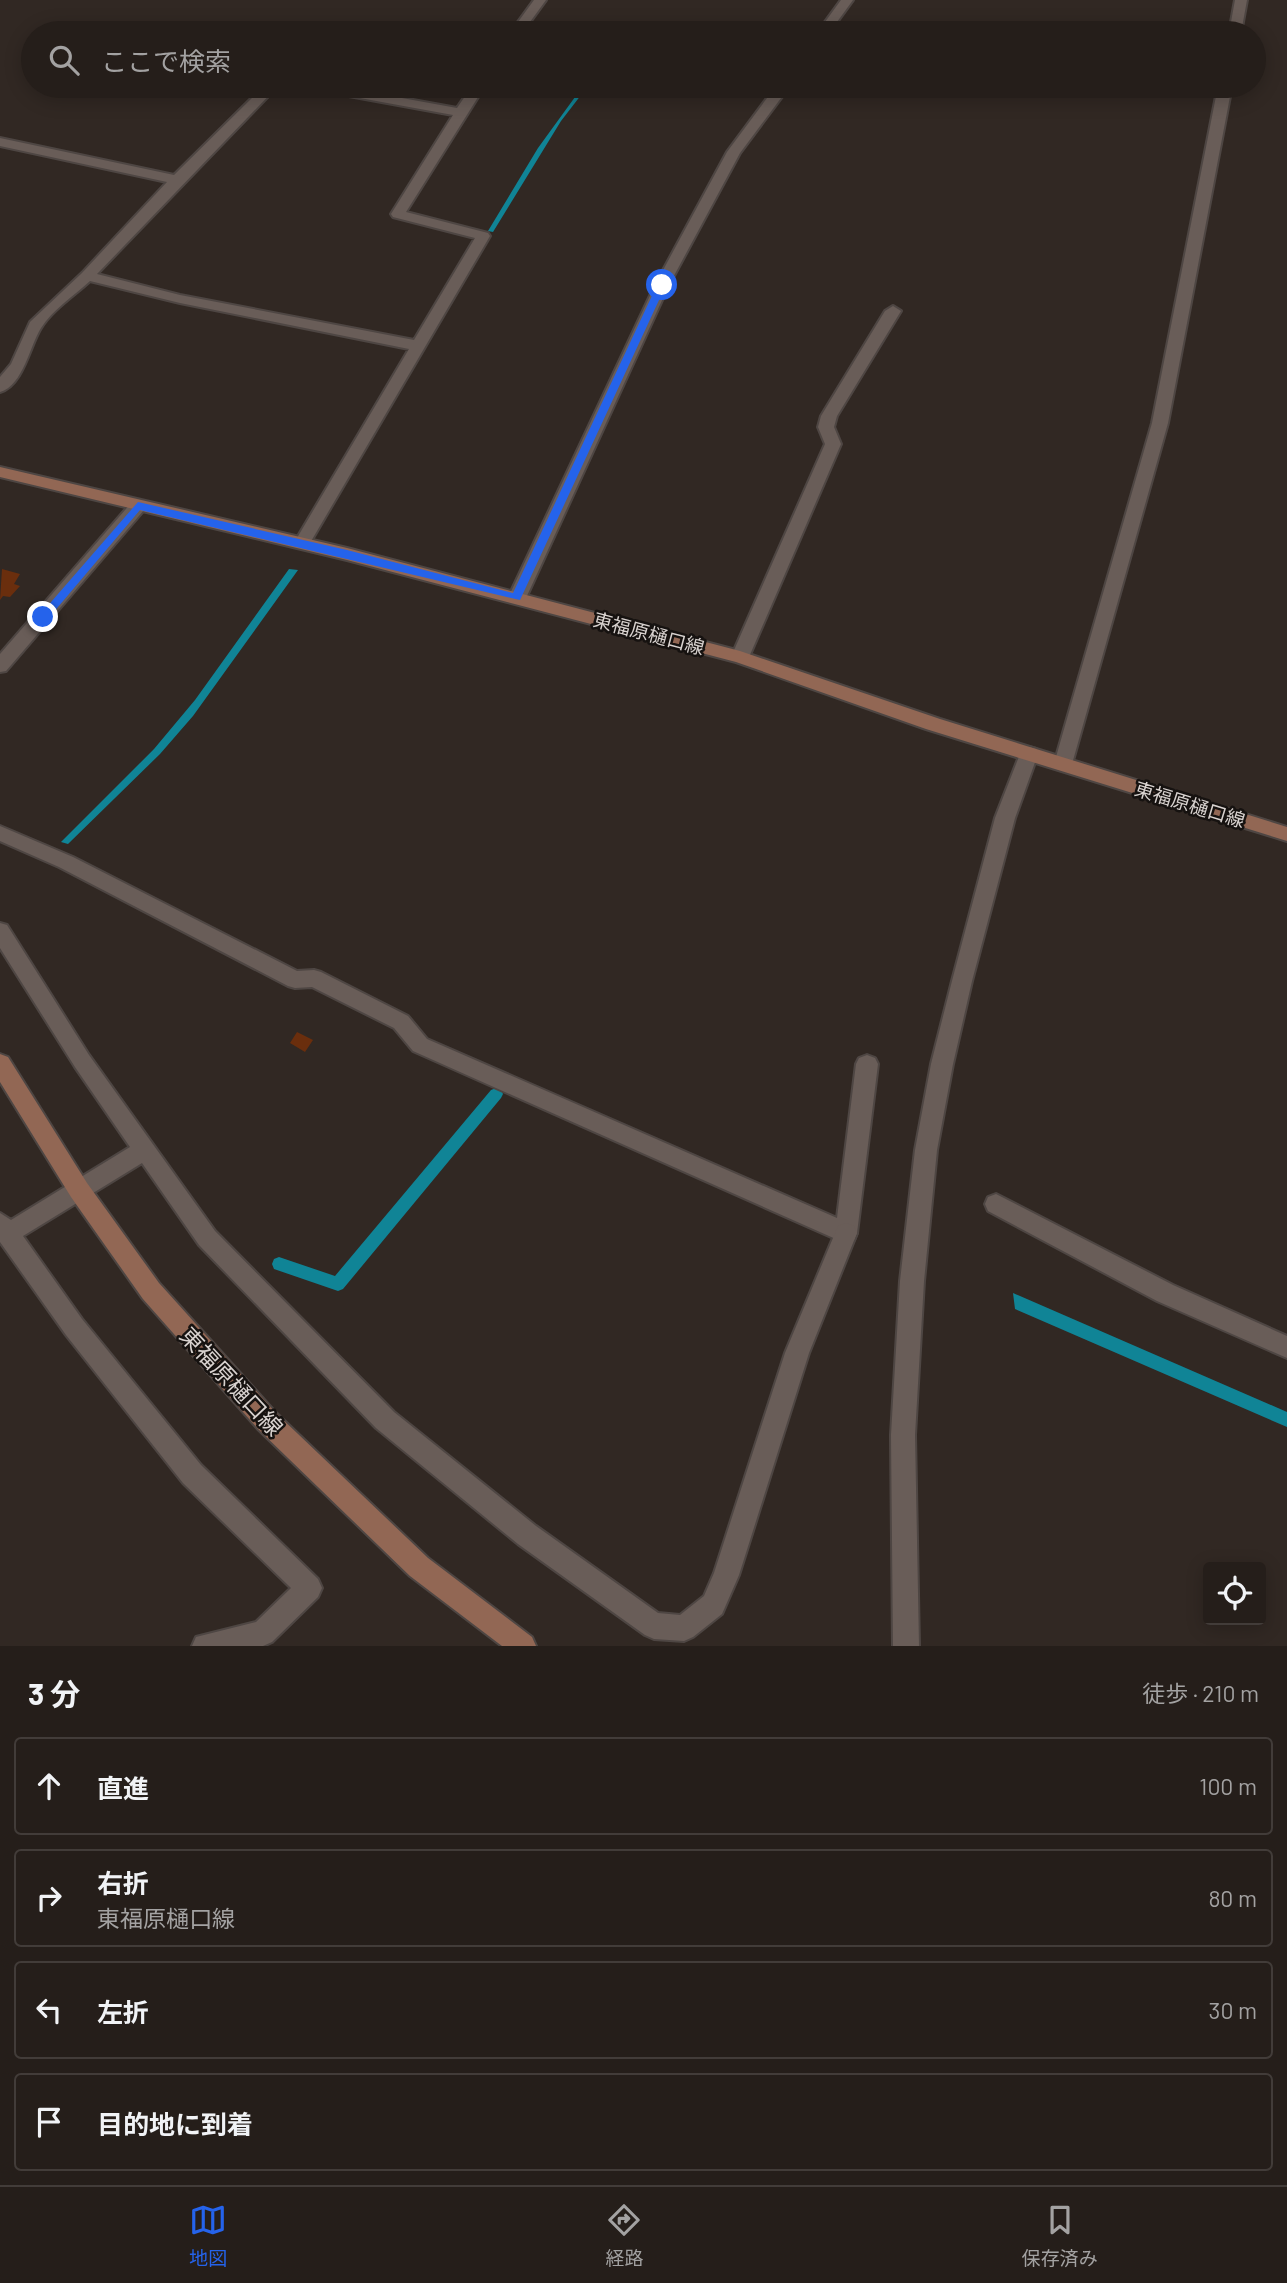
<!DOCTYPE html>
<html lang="ja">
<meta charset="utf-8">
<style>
:root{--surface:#251e1a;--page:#312b27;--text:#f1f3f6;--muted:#a3a2a2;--line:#423c39;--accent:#2563eb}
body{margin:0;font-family:Barlow,"Noto Sans JP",sans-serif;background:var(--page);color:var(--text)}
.controls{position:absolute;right:21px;bottom:21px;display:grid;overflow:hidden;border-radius:7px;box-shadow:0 4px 18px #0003}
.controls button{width:63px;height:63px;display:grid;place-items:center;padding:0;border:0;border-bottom:2px solid var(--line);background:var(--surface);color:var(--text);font:35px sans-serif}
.stop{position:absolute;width:21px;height:21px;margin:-16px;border:5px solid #2563eb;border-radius:50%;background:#fff}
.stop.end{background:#2563eb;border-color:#fff;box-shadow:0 2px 7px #0008}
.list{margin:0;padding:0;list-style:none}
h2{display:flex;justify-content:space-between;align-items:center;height:91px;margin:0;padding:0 28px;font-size:30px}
h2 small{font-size:23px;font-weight:400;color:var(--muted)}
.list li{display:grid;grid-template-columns:46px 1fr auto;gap:21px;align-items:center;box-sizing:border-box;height:98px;margin:0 14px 14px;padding:0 14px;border:2px solid var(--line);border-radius:7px}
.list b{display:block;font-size:26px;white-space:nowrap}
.list p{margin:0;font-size:23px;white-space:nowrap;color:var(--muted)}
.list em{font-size:23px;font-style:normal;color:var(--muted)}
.icon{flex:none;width:38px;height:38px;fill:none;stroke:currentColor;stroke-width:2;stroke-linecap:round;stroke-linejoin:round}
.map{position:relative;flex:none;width:1287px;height:1646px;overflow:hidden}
.search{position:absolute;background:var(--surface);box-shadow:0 4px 18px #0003;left:21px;right:21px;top:21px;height:77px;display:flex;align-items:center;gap:18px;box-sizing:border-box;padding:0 24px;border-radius:38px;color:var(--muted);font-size:26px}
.sheet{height:539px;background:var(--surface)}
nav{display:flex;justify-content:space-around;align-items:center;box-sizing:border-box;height:98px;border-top:2px solid var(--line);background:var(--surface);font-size:19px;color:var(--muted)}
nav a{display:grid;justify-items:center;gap:4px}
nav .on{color:var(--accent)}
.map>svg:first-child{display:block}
.water{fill:#108496}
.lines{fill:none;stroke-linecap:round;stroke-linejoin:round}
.stream{fill:#108496;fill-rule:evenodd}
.building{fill:#6a2e0d}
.service-casing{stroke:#4e4643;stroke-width:4}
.minor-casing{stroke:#4e4643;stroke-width:4}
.tertiary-casing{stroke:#4e4643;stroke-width:4}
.secondary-casing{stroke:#4e4643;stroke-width:4}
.service{fill:#695d58;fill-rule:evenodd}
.minor{fill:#695d58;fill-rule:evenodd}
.tertiary{fill:#695d58;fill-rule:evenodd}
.secondary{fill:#926754;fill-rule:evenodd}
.route{fill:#2563eb}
.labels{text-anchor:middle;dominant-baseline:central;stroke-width:5;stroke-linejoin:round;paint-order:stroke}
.street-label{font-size:19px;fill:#d8d2cf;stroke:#161210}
.near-street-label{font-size:23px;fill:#d8d2cf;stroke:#161210}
</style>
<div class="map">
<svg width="1287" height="1646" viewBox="0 0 1287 1646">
<rect width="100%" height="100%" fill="#312823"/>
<path class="water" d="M583 86H588L561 121 493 232 488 231 538 148Z
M289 569 298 570 193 716 160 754 68 844 61 842 154 749 195 700Z
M1013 1293 1287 1412V1427L1015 1309Z"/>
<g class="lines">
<path class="stream" d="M496 1088 501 1090 503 1094 501 1098 343 1289 338 1291 274 1269 272 1264 274 1259 279 1257 335 1276 491 1090Z"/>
</g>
<path class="building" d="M2 569 20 574 14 584 20 586 10 597 3 596 0 600Z
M297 1032 313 1040 305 1052 290 1043Z"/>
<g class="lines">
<g class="service-casing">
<path id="service" d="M0 826 73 857 297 971 314 970 321 972 408 1016 427 1039 837 1218 856 1064 859 1058 867 1055 875 1058 878 1064 857 1233 854 1240 846 1243 838 1240 413 1051 394 1028 312 987 295 988 288 986 59 867 0 841Z
M996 1194 1173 1285 1287 1336V1358L1157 1301 988 1211 985 1204 988 1197Z"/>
</g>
<g class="minor-casing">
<path id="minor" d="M534 0H546L522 33H510Z
M841 0H853L829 33H817Z
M264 86H278L97 274 180 295 414 340 475 238 393 217 391 214 453 115 316 90 309 86H336L457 108 472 86H485L406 212 488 233 490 236 310 543 302 549 294 543 409 349 180 303 90 281C75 295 52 310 41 328 30 345 23 386 0 392V377L11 364 30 322 82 273 167 182 0 146V138L174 175Z
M776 86H790L740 153 669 285 526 598 523 602H511L508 598 655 285 727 152Z
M893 306 901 311 837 416 834 427 841 444 749 657 746 661H734L731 657 825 444 818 427 821 416 885 311Z
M138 500 144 502 146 506 144 510 6 671 0 672V654L132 502Z
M0 923 7 925 89 1055 215 1231 394 1412 536 1526 658 1613 680 1615 704 1596 714 1573 785 1353 838 1226 846 1223 854 1226 857 1233 809 1353 739 1575 722 1614 693 1637 684 1641 654 1639 645 1635 518 1544 376 1428 199 1245 142 1163 23 1236 82 1319 201 1465 318 1579 322 1588 318 1597 272 1642 263 1646H192L196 1637 256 1622 291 1588 183 1483 66 1335 0 1242V1213L11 1220 130 1147 75 1067 0 948Z"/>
</g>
<g class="tertiary-casing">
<path id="tertiary" d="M1235 0H1247L1241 33H1229Z
M1218 86H1232L1168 423 1072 764 1070 769H1056L1054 764 1152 423Z
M1029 747 1036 749 1038 754 1015 818 972 981 953 1064 937 1150 924 1281 915 1435 919 1646H893L891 1435 900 1281 915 1150 931 1064 952 981 995 818 1020 754 1022 749Z"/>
</g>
<g class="secondary-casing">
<path id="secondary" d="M0 467 347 548 740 651 940 719 1287 827V841L926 729 736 662 347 560 0 477Z
M0 1054 8 1057 87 1183 159 1283 276 1413 428 1558 532 1637 536 1646H502L410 1576 258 1429 143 1299 71 1197 0 1082Z"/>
</g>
<use href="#service" class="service"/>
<use href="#minor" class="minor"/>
<use href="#tertiary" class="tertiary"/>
<use href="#secondary" class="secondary"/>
</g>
<path class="route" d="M662 282 666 285 520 600 140 510 47 620 38 617 138 502 347 550 513 593 657 285Z"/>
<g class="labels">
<g class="street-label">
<text transform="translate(649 633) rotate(15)">東福原樋口線</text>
<text transform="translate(1190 804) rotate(17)">東福原樋口線</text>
</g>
<g class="near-street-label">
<text transform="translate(232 1381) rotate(47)">東福原樋口線</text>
</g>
</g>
</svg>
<div class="controls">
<button><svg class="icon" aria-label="locate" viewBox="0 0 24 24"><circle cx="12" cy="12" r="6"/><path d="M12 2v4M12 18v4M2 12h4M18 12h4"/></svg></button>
</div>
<div class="stop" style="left:662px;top:285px"></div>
<div class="stop end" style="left:43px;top:617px"></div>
<div class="search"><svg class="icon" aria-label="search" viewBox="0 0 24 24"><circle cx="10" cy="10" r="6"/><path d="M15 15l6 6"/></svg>ここで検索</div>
</div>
<section class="sheet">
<h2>3 分<small>徒歩 · 210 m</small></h2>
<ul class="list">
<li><svg class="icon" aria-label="ahead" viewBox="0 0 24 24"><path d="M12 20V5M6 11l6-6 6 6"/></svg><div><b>直進</b></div><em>100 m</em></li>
<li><svg class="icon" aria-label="right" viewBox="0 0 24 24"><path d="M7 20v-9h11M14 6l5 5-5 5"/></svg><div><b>右折</b><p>東福原樋口線</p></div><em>80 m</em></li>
<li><svg class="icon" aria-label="left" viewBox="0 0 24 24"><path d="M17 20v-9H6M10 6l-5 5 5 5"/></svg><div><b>左折</b></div><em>30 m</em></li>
<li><svg class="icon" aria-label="arrive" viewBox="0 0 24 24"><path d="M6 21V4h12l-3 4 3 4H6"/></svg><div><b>目的地に到着</b></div></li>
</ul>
</section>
<nav>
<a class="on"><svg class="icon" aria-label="map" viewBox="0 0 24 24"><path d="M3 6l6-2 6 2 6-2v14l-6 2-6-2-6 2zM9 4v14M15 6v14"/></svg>地図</a>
<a><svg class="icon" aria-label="directions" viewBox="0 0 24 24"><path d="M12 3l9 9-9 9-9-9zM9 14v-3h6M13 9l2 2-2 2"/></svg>経路</a>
<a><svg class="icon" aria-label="saved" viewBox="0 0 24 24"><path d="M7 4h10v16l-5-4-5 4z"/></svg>保存済み</a>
</nav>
